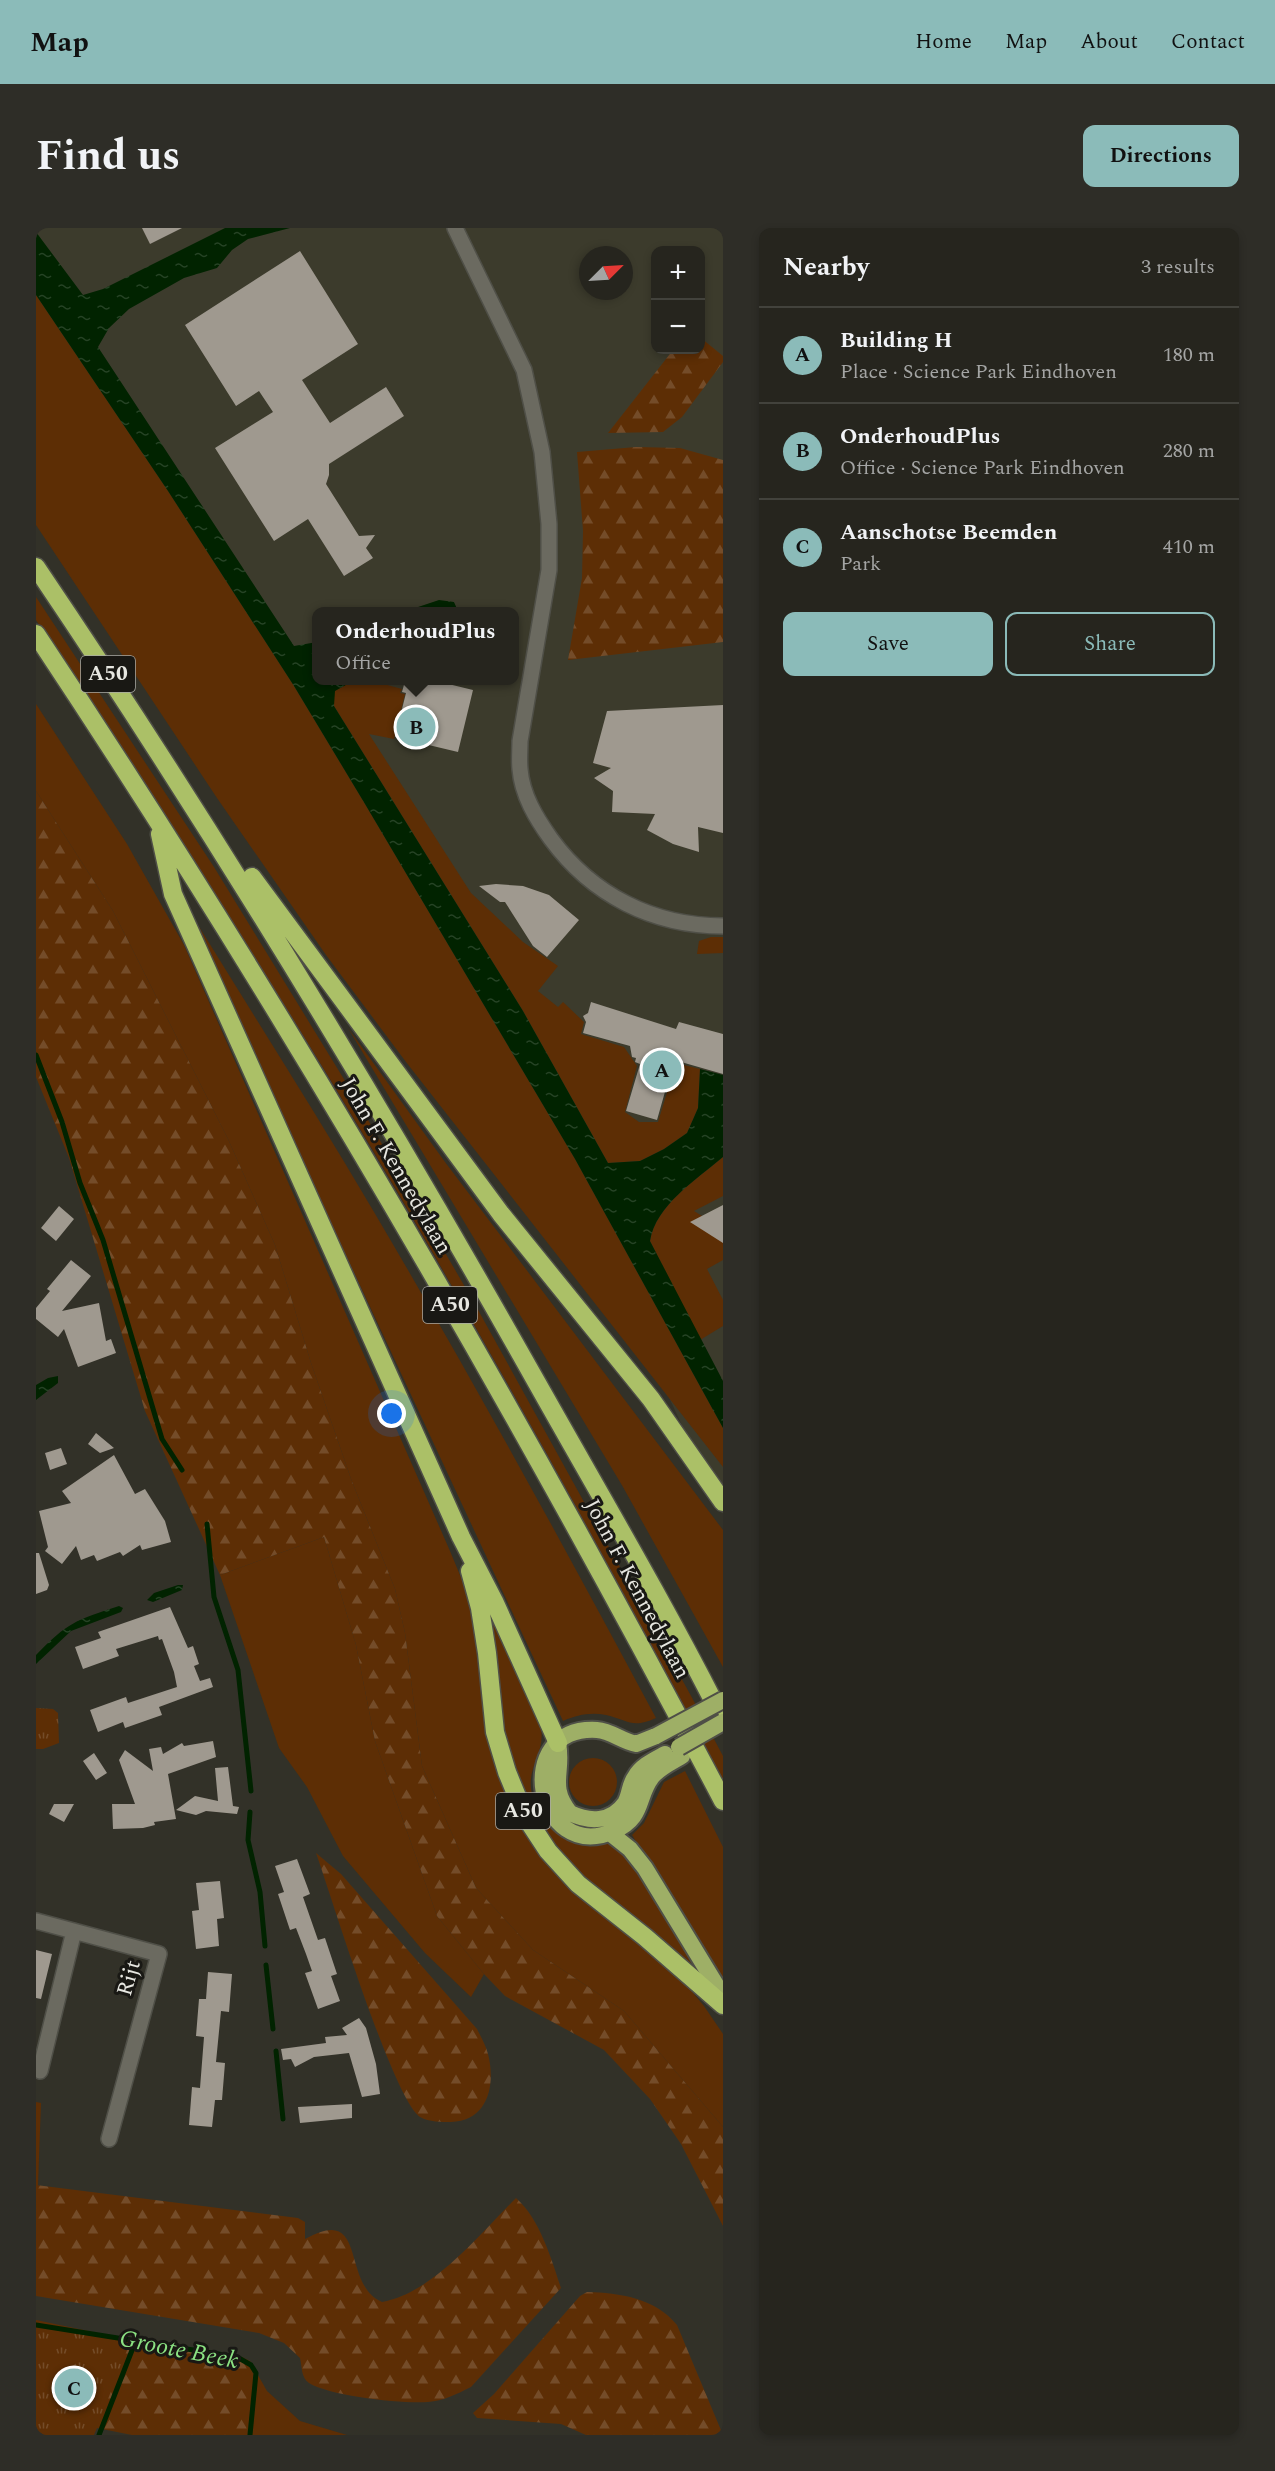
<!DOCTYPE html>
<meta charset="utf-8">
<style>
:root{--surface:#26251e;--page:#2e2d27;--text:#f1f3f6;--muted:#a4a5a4;--line:#42423c;--accent:#8bbbb9}
body{margin:0;font-family:Spectral,serif;background:var(--page);color:var(--text)}
.controls{position:absolute;right:18px;top:18px;display:grid;overflow:hidden;border-radius:12px;box-shadow:0 3px 9px #0003}
.controls button{width:54px;height:54px;display:grid;place-items:center;padding:0;border:0;border-bottom:2px solid var(--line);background:var(--surface);color:var(--text);font:30px sans-serif}
.compass{position:absolute;left:543px;top:18px;width:54px;height:54px;border-radius:50%;background:var(--surface);box-shadow:0 3px 9px #0003;rotate:66deg}
.you{position:absolute;left:356px;top:1186px;width:21px;height:21px;margin:-15px;border:4px solid #fff;border-radius:50%;background:#1a73e8;box-shadow:0 0 0 9px #1a73e833}
.badge{display:grid;place-items:center;width:39px;height:39px;border-radius:50%;background:var(--accent);color:#111;font-size:20px;font-weight:700}
.pin{position:absolute;translate:-50% -50%;border:3px solid #fff;box-shadow:0 2px 6px #0006}
.popup{position:absolute;left:276px;top:379px;width:207px;height:78px;box-sizing:border-box;display:grid;place-content:center;border-radius:12px;background:var(--surface);filter:drop-shadow(0 2px 4px #0005);font-size:20px;white-space:nowrap;color:var(--muted)}
.popup b{font-size:22px;color:var(--text)}
.popup::after{content:'';position:absolute;left:50%;top:100%;margin-left:-12px;border:12px solid transparent;border-top-color:var(--surface)}
.list{margin:0;padding:0;list-style:none}
h2{display:flex;justify-content:space-between;align-items:center;height:78px;margin:0;padding:0 24px;font-size:26px}
h2 small{font-size:20px;font-weight:400;color:var(--muted)}
.list li{display:grid;grid-template-columns:39px 1fr auto;gap:18px;align-items:center;box-sizing:border-box;height:96px;padding:0 24px;border-top:2px solid var(--line)}
.list b{display:block;font-size:22px;white-space:nowrap}
.list p{margin:0;font-size:20px;white-space:nowrap;color:var(--muted)}
.list em{font-size:20px;font-style:normal;color:var(--muted)}
.actions{display:flex;gap:12px;padding:18px 24px}
.actions a{flex:1;padding:14px 0;border:2px solid var(--accent);border-radius:12px;text-align:center;font-size:21px;color:var(--accent)}
.actions .main{background:var(--accent);color:#111}
.map{position:relative;flex:none;width:687px;height:2207px;overflow:hidden;border-radius:12px}
header{display:flex;align-items:center;gap:36px;box-sizing:border-box;height:84px;padding:0 30px;background:var(--accent);color:#111}
header strong{font-size:28px}
nav{display:flex;gap:33px;margin-inline-start:auto;font-size:21px}
.intro{display:flex;align-items:center;justify-content:space-between;box-sizing:border-box;height:144px;padding:0 36px}
h1{margin:0;font-size:42px}
.button{padding:15px 27px;border-radius:12px;background:var(--accent);color:#111;font-size:21px;font-weight:700}
main{display:flex;gap:36px;padding:0 36px}
aside{flex:1;background:var(--surface);border-radius:12px;box-shadow:0 3px 9px #0003}
.map>svg:first-child{display:block}
.built{fill:#3c3b2c;fill-rule:evenodd}
.grass{fill:#5d2e05}
.forest{fill:url(#forest-firs)}
.park{fill:url(#park-tufts)}
.water{fill:url(#water-ripples)}
.lines{fill:none;stroke-linecap:round;stroke-linejoin:round}
.stream{stroke:#012300;stroke-width:5}
.building{fill:#9f998f}
.minor-casing{stroke:#4f4f47;stroke-width:18}
.trunk-casing{stroke:#4f4f47;stroke-width:20}
.motorway-casing{stroke:#4f4f47;stroke-width:21}
.minor{stroke:#6b6a60;stroke-width:15}
.trunk{stroke:#9eaf66;stroke-width:16}
.motorway{stroke:#abc067;stroke-width:18}
.trunk-bridge-casing{stroke:#4f4f47;stroke-width:20;stroke-linecap:butt}
.trunk-bridge{stroke:#9eaf66;stroke-width:16}
.labels{text-anchor:middle;dominant-baseline:central;stroke-width:6;stroke-linejoin:round;paint-order:stroke}
.shield{fill:#191814;stroke:#a9a9a4;stroke-width:1.5}
.shield-label{font-size:21px;font-weight:bold;fill:#e7e7e1}
.street-label{font-size:22px;fill:#e7e7e1;stroke:#191814}
.water-label{font-size:24px;font-style:italic;fill:#8be282;stroke:#191814}
</style>
<header>
<strong>Map</strong>
<nav><a>Home</a><a>Map</a><a>About</a><a>Contact</a></nav>
</header>
<div class="intro"><h1>Find us</h1><a class="button">Directions</a></div>
<main>
<div class="map">
<svg width="687" height="2207" viewBox="0 0 687 2207">
<defs>
<pattern id="forest-firs" width="22" height="20" patternUnits="userSpaceOnUse" patternTransform="scale(1.5)"><rect width="22" height="20" fill="#5d2e05"/><path d="M5 1l3.5 6h-7zM16 11l3.5 6h-7z" fill="#744c29"/></pattern>
<pattern id="park-tufts" width="24" height="20" patternUnits="userSpaceOnUse" patternTransform="scale(1.5)"><rect width="24" height="20" fill="#5d2e05"/><path d="M3 7l-1-3M5 7V3M7 7l1-3M15 17l-1-3M17 17v-4M19 17l1-3" fill="none" stroke="#744c29"/></pattern>
<pattern id="water-ripples" width="26" height="14" patternUnits="userSpaceOnUse" patternTransform="scale(1.5)"><rect width="26" height="14" fill="#012300"/><path d="M2 4q2-2 4 0t4 0M15 11q2-2 4 0t4 0" fill="none" stroke="#264325"/></pattern>
</defs>
<rect width="100%" height="100%" fill="#323128"/>
<path class="built" d="M0 0H687V1286L561 1014 0 139ZM620 22H664V122H620ZM552 27H588V63H552ZM281 384H479V452H281Z"/>
<path class="grass" d="M0 67 132 263 258 458 329 576 539 931 687 1200V1239L370 834 290 727 181 570 0 297Z
M0 369 178 639 314 861 436 1071 654 1466 687 1528V1552C583 1354 475 1158 362 965 248 770 124 581 0 392Z
M317 453H344V455L366 461 364 465 369 466 358 511 333 506 435 665 487 714 522 738 502 763 522 779 527 774 548 794 545 806 588 819 601 838 589 884 603 894H622L640 835 664 841 662 880 651 905 628 921 604 933 572 935 487 783 298 478V463Z
M0 476 91 616 148 717 414 1323 438 1381 483 1593 639 1743 668 1778 687 1806V1899L588 1783 497 1722 440 1660 386 1538 369 1405 359 1361 315 1251 275 1135 239 1017 192 911 77 683 0 563Z
M162 697C221 793 281 887 338 984 436 1150 529 1320 620 1490 596 1501 592 1492 570 1487 554 1484 541 1487 527 1493L295 995Z
M675 709H687V725L661 726 663 713Z
M312 800 409 934 687 1302V1439L587 1259Z
M687 929V968L658 983 687 1001V1032L671 1041 687 1072V1098L664 1112 614 1013C620 977 660 952 687 929Z
M288 1309 320 1417 339 1513 401 1688 448 1746 435 1769 389 1725 307 1628 271 1559 243 1520 184 1347Z
M449 1376 505 1500C510 1529 485 1542 499 1575 521 1628 556 1599 585 1623 618 1649 645 1716 665 1755 594 1693 510 1635 478 1542 459 1490 457 1431 449 1376Z
M533 1554a24 24 0 1 1 48 0a24 24 0 1 1-48 0Z
M649 1543 687 1619V1755L596 1607 608 1595 628 1554Z
M0 1874 5 1875 2 1957H0Z
M214 2133 231 2163 264 2193 311 2207H211L219 2155Z"/>
<path class="forest" d="M665 110 687 128V134L646 189 627 204 572 205 637 122H664Z
M600 219 644 220 687 232V414L532 432 546 350 547 303 541 224Z
M0 563 77 683 192 911 239 1017 275 1135 315 1251 359 1361 369 1405 386 1538 440 1660 497 1722 588 1783 687 1899V1998L645 1916 614 1871 568 1822 469 1768 448 1746 401 1688 339 1513 320 1417 288 1309 184 1347 109 1183 33 930 0 849Z
M280 1625 305 1646 441 1801C445 1809 450 1818 452 1826 460 1857 452 1893 415 1894 406 1894 393 1894 384 1889 357 1871 295 1667 280 1625Z
M0 1957 262 1990 269 1994V2011C333 1975 304 2056 346 2074 397 2065 444 2006 480 1970 504 1991 515 2030 525 2060L435 2159C421 2166 407 2173 392 2174 366 2176 294 2168 273 2155 265 2150 266 2138 264 2130L248 2115 223 2105 0 2068Z
M551 2064C584 2065 619 2070 641 2097L687 2207H550L525 2196 441 2190 437 2185 458 2166 544 2068Z
M0 2099 206 2129 214 2133 219 2155 211 2207H96L61 2200 57 2207H0Z"/>
<path class="park" d="M0 1480 17 1481 22 1485 23 1515 7 1521H0Z
M0 2092 95 2112 58 2207H0Z"/>
<path class="water" d="M189 0H254L212 11 196 22 181 40 148 50 93 81 73 100 62 119 258 418 281 414V452L317 453 299 463 298 478 487 783 572 935 604 933 628 921 651 905 662 880 664 841 687 847V929C660 952 620 977 614 1013L687 1153V1200L539 931 329 576 258 458 132 263 0 67V4L47 67 67 61Z
M403 372 418 374 422 383H370Z
M22 1148V1155L0 1172V1157L12 1150Z
M142 1357H147L146 1362 117 1374 111 1372 118 1365Z
M83 1378 87 1380 85 1384 35 1403 0 1436V1427C32 1394 40 1392 83 1378Z"/>
<g class="lines">
<path class="stream" d="M0 827 26 894 44 955 67 1012 126 1211 146 1242
M171 1296 178 1369 202 1442 215 1563
M214 1584 212 1612 224 1664 229 1718
M230 1737 237 1801
M240 1823 247 1891
M0 2097 201 2129 215 2137 220 2145 214 2207
M63 2207 100 2112"/>
</g>
<path class="building" d="M106 0H146L114 16Z
M264 23 322 116 266 152 294 195 350 159 368 188 293 236V247L290 256 323 308 339 307 330 320 337 330 308 348 272 291 238 313 179 220 237 184 223 163 200 178 149 97Z
M369 453H400L437 462 422 524 359 509 370 465 366 464Z
M687 477V605L662 599 663 624 637 616 611 602 619 586 576 584 577 563 558 550 575 540 557 535 571 483Z
M460 656 487 658 513 667 543 692 511 729 497 718 469 674H464L443 658Z
M555 774 640 801 643 794 687 806V846L638 832 621 892 590 883 604 836 599 834 600 830 596 829 594 818 547 805 550 794 547 788 552 785Z
M687 977V1015L654 994Z
M23 978 38 991 20 1013 5 1000Z
M35 1032 55 1048 26 1083 63 1075 70 1113 75 1111 80 1125 42 1139 28 1101 22 1109 0 1091V1080L14 1063 11 1061Z
M60 1205 78 1220 64 1225 52 1216Z
M25 1220 31 1236 14 1242 9 1225Z
M78 1227 99 1266 109 1261 129 1293 135 1314 106 1322 104 1317 87 1328 84 1324 61 1333 58 1327 45 1332 40 1318 26 1336 9 1323 12 1319 3 1283 35 1275 26 1263Z
M0 1325H3L13 1357 11 1362 0 1366Z
M134 1379 152 1420 157 1418 163 1436 158 1438 164 1453 174 1450 177 1459 123 1479 126 1487 89 1500 87 1494 62 1504 54 1482 90 1469 92 1475 141 1459 138 1444 126 1411 123 1412 122 1408 80 1421 83 1428 47 1441 39 1419 65 1410 62 1404Z
M177 1513 180 1529 132 1546 140 1591 118 1594 119 1597 107 1600 77 1601 76 1576H99L83 1532 89 1522 117 1543 113 1521 125 1519 127 1526 146 1515 148 1518Z
M58 1525 71 1545 60 1552 47 1533Z
M192 1539 197 1578 203 1579 201 1586 170 1583 160 1587 140 1582 159 1568 182 1573 179 1540Z
M18 1576H38L28 1594 13 1586Z
M261 1631 274 1666 267 1669 282 1712 289 1710 301 1746 295 1748 304 1773 282 1781 269 1745 276 1743 270 1726 260 1700 254 1702 242 1666 248 1664 239 1638Z
M184 1653 188 1690 181 1691 183 1718 160 1721 156 1683 163 1682 160 1655Z
M0 1722 16 1726 5 1771 0 1770Z
M172 1744 196 1746 193 1784 185 1783 180 1834 189 1835 186 1872H179L176 1899 153 1897 156 1859 164 1860 168 1809 160 1808 163 1771H170Z
M323 1790 330 1800 340 1836 344 1866 326 1869 313 1825 278 1829 259 1839 255 1831 247 1832 245 1821 290 1815 289 1809 311 1807 306 1800Z
M316 1876V1890L264 1895 262 1879Z"/>
<g class="lines">
<g class="minor-casing">
<path id="minor" d="M419 0 488 142 506 224 513 296V342L484 513C484 522 483 532 484 541 486 567 500 590 515 611 556 667 617 698 687 698
M0 1693 123 1726 73 1911
M4 1843 38 1703"/>
</g>
<g class="trunk-casing">
<path id="trunk" d="M620 1508 600 1516C586 1513 575 1503 561 1502 474 1497 500 1637 578 1603 609 1589 600 1570 616 1549 623 1540 636 1534 646 1528
M522 1515C528 1544 512 1558 534 1585 553 1594 575 1595 589 1575 594 1567 593 1557 599 1549 605 1538 618 1532 629 1526
M574 1605 594 1621 609 1640 687 1768"/>
</g>
<g class="motorway-casing">
<path id="motorway" d="M0 339C179 604 344 876 501 1155 564 1267 629 1377 687 1492
M0 406C250 782 477 1174 687 1573
M124 606 137 666 425 1309 458 1373 522 1515
M216 649 465 986 615 1171 687 1274
M434 1343 444 1380 451 1425 459 1504 471 1544 489 1588 512 1623 542 1656 609 1709 687 1777"/>
</g>
<use href="#minor" class="minor"/>
<use href="#trunk" class="trunk"/>
<use href="#motorway" class="motorway"/>
<g class="trunk-bridge-casing">
<path id="trunk-bridge" d="M620 1508 687 1472
M643 1519 687 1494"/>
</g>
<use href="#trunk-bridge" class="trunk-bridge"/>
</g>
<g class="labels">
<g class="shield">
<rect x="45" y="428" width="54" height="36" rx="4.5"/>
<rect x="387" y="1059" width="54" height="36" rx="4.5"/>
<rect x="460" y="1565" width="54" height="36" rx="4.5"/>
</g>
<g class="shield-label">
<text x="72" y="446">A50</text>
<text x="414" y="1077">A50</text>
<text x="487" y="1583">A50</text>
</g>
<g class="street-label">
<text transform="translate(360 938) rotate(60)">John F. Kennedylaan</text>
<text transform="translate(601 1361) rotate(62)">John F. Kennedylaan</text>
<text transform="translate(93 1750) rotate(-74)">Rijt</text>
</g>
<g class="water-label">
<text transform="translate(143 2122) rotate(11)">Groote Beek</text>
</g>
</g>
</svg>
<div class="controls">
<button>+</button>
<button>−</button>
</div>
<svg class="compass" viewBox="-18 -18 36 36"><path d="M0-13l5 13h-10z" fill="#e53935"/><path d="M0 13l5-13h-10z" fill="#a4a5a4"/></svg>
<div class="you"></div>
<div class="pin badge" style="left:626px;top:842px">A</div>
<div class="pin badge" style="left:380px;top:499px">B</div>
<div class="popup"><b>OnderhoudPlus</b>Office</div>
<div class="pin badge" style="left:38px;top:2160px">C</div>
</div>
<aside>
<h2>Nearby<small>3 results</small></h2>
<ul class="list">
<li><span class="badge">A</span><div><b>Building H</b><p>Place · Science Park Eindhoven</p></div><em>180 m</em></li>
<li><span class="badge">B</span><div><b>OnderhoudPlus</b><p>Office · Science Park Eindhoven</p></div><em>280 m</em></li>
<li><span class="badge">C</span><div><b>Aanschotse Beemden</b><p>Park</p></div><em>410 m</em></li>
</ul>
<div class="actions"><a class="main">Save</a><a>Share</a></div>
</aside>
</main>
